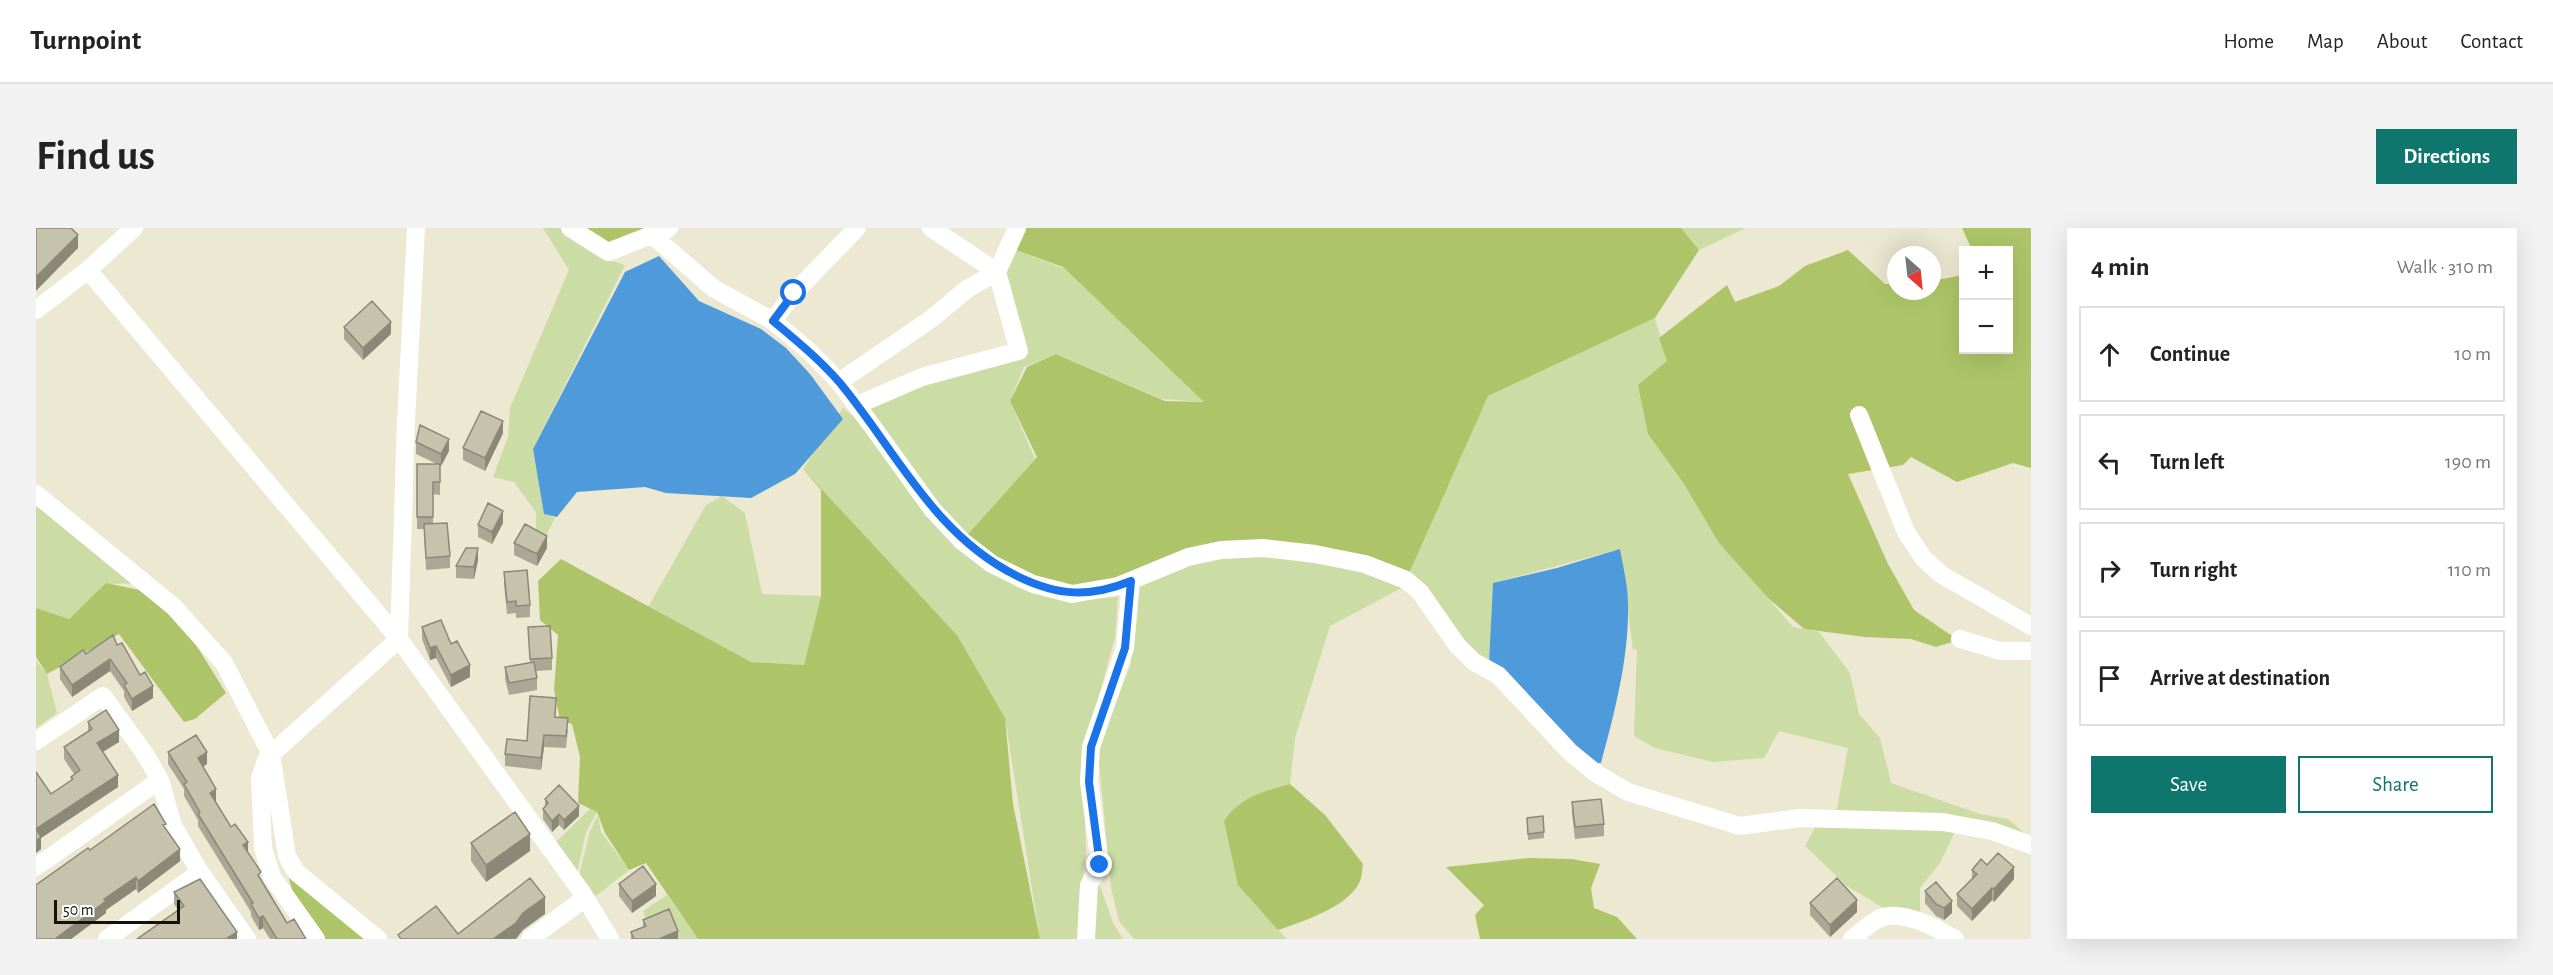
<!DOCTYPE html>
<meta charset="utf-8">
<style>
:root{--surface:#fff;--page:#f2f2f2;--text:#222;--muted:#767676;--line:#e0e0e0;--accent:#0f766e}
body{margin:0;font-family:"Alegreya Sans",sans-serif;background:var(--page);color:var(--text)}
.controls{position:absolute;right:18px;top:18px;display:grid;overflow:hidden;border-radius:0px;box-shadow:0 6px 24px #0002}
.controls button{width:54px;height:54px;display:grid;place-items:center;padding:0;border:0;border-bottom:2px solid var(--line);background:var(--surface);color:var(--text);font:30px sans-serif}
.compass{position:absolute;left:1851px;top:18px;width:54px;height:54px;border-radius:50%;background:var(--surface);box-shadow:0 6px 24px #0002;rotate:153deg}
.scale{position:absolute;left:18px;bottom:15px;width:126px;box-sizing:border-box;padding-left:6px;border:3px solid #13110a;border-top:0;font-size:16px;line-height:21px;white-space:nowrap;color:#13110a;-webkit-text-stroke:4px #fff;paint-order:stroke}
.stop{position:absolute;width:18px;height:18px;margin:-14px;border:4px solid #1a73e8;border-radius:50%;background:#fff}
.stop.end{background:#1a73e8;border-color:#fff;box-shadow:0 2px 6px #0008}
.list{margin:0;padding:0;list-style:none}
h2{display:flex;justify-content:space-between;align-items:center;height:78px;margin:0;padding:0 24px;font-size:26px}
h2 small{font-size:20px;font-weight:400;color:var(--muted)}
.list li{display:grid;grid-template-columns:39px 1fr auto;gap:18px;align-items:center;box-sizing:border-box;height:96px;margin:0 12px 12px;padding:0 12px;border:2px solid var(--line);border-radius:0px}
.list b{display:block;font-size:22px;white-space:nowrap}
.list em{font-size:20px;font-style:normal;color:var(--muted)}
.actions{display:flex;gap:12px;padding:18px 24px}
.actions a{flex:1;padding:14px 0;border:2px solid var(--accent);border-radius:0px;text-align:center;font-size:21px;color:var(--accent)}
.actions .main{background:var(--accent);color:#fff}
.icon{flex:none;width:33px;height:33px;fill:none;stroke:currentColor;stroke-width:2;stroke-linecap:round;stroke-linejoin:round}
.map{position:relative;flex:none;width:1995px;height:711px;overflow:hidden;border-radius:0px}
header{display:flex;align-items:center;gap:36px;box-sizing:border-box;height:84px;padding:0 30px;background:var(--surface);border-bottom:2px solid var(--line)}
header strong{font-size:28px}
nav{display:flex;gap:33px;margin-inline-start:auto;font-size:21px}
.intro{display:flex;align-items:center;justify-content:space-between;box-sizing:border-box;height:144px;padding:0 36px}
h1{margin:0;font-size:42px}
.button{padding:15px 27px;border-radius:0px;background:var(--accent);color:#fff;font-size:21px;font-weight:700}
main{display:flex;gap:36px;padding:0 36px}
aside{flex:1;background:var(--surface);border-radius:0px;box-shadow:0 6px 24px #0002}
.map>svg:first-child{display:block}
.green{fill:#cbdca4}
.forest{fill:#adc568}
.water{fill:#4e9adb}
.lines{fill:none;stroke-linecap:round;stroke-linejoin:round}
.minor{stroke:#fff;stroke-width:18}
.wall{fill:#aaa794}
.shaded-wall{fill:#8b8878}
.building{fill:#c6c2ac;stroke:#8b8878;stroke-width:1.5}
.route{stroke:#1a73e8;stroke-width:8}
</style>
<header>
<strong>Turnpoint</strong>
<nav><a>Home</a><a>Map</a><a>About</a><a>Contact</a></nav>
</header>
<div class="intro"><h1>Find us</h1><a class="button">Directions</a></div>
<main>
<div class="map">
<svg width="1995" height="711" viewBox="0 0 1995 711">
<rect width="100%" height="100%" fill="#ece8d2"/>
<path class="green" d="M507 0H525L572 32 589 37 497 221 508 285 519 290 509 310 500 305V284L478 254 457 249 472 209 474 180 533 42Z
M1645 0H1710L1663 22Z
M980 22 1029 41 1169 174 1126 171 1021 126 988 139 974 173 999 231 929 310 931 327 981 359 1034 373 1082 369 1079 409 1047 528 1050 622 1044 672 1047 711H1004L970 496 921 407 767 241 807 180 851 217 828 178 897 149 991 127 966 47Z
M1619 90 1631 133 1612 206 1648 256 1692 324 1757 399 1783 404 1814 445 1823 486 1844 510 1855 555 1944 586 1972 591 1995 611 1922 597 1904 635 1884 660V685L1851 682 1811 658 1769 618 1780 598 1799 591 1812 520 1743 503 1728 530 1677 534 1619 520 1598 508 1601 421 1597 422 1584 321 1457 355 1453 434 1421 417 1373 356 1294 398 1259 510 1254 556C1227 563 1204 570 1188 593L1242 702 1251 711H1098L1083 693 1075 659 1062 524 1095 435V353L1203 321 1368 343 1452 168Z
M0 266 110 355 70 356 33 391 0 380Z
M686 268 709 285 726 366 785 368 768 437 715 434 611 381 670 277Z
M0 433 11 446 21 485 0 500Z
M554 581 561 584 550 604 541 645 518 616Z
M562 587 565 604 593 642 560 668 542 652 554 603Z
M1063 655 1077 695 1087 711H1055L1058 662Z
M631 667 662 711H642L612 699 607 683Z"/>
<path class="forest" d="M534 0H616L572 24Z
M987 0H1645L1663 22 1619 90 1452 168 1370 352 1266 318 1185 322 1036 366 926 313 1001 229 974 173 991 139 1020 126 1129 173 1168 174 1027 39 980 22Z
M1926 0H1995V240L1977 235 1921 254 1875 229 1867 237 1812 246 1852 336 1878 382 1922 412 1900 419 1875 411 1829 409 1768 401 1732 370 1683 315 1648 256 1612 206 1602 157 1631 133 1623 110 1691 57 1699 74 1743 58 1769 38 1812 22 1849 56H1860V63H1896V53L1927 47 1928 122H1972V22H1936Z
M767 241 921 407 969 490 977 576 1004 711H662L610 635 593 642 569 605 561 584 542 575 544 529 536 496 524 492 518 462 522 407 504 392 502 353 525 331 715 434 768 437 785 368V262Z
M70 355 123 366 160 417 190 465 159 491 148 494 83 406 11 446 0 429V380L33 391Z
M1254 556 1289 587 1327 636C1326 642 1326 650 1323 655 1312 679 1265 694 1242 702L1202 657 1188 593C1203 570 1227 563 1254 556Z
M1493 630 1536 631 1564 636 1555 660 1558 680 1581 689 1601 711H1444L1439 687 1448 677 1410 639Z
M252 647 336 711H280L257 665Z"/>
<path class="water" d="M623 28 663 73 725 101 750 120 774 146 807 191 759 246 715 270 630 265 609 259 541 264 521 289 508 286 497 221 589 44Z
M1584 321C1587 338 1592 358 1592 376 1593 430 1579 483 1565 535H1557L1453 434 1457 355 1521 340Z"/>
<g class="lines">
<path class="minor" d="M534 0 572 24 633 0
M616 7 677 60 737 93 774 124 803 154 834 195 896 281 926 313 956 336 997 356 1036 366 1082 358 1152 329 1185 322 1227 320 1279 326 1329 336 1370 352 1384 364 1421 417 1438 434 1462 447 1534 524 1561 546 1592 564 1704 598 1764 590 1907 594 1956 603 1995 617
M52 42 363 411 545 663 574 711
M0 82 52 42 98 0
M737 93 758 65 821 0
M803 154 895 91 931 61 961 44 981 0
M821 177 886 149 983 123 961 44 895 0
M1823 187 1870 304 1888 331 1906 347 1995 398
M0 266 138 379 188 435 235 526 251 628 260 644 342 711
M1924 411 1964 423H1995
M0 513 67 468 109 526 124 552 137 598 164 644 211 711
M0 639 124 552
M71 711 164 644
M280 711 236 649 227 620 224 550 231 530 363 411 370 194 380 0
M494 711 549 670
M1050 711 1053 657 1064 637 1053 554 1055 519 1089 420 1095 353
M1816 711C1824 705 1837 692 1847 689 1869 683 1901 700 1919 711"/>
</g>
<path class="wall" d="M308 99 355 106 327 132 308 111Z
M467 205 449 243 427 232V220Z
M380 214 413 223 405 238H404V267L397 266V296L414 328V340L390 342 388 301H381V236H401L380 226Z
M467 295 456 316 442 309V297Z
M478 315 511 320 501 338 478 327Z
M442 332 438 351 420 350V338Z
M468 344 494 377V389L480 390V385L471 386 468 356Z
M386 399 415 416 434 449 415 459 400 430 394 432 386 411Z
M492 399 516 430V442L500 443 501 450V462L473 467 469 451V439L494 434Z
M81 417 104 447 117 470 96 483 88 469V463L74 443 36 469 24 451V439L50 426Z
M520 489 532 502 530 520 508 519 505 542 469 538V526L491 513Z
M52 494 83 514 67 524 82 559 5 610V621L0 625V544L15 566 35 552V549L38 546 28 531V519L52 503Z
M132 524 171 536 167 539 180 573 179 574 212 624 225 653 251 695 270 711H234L227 700 223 702 215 688V684L162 598V592L148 568V561L132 536Z
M509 571 543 588 528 602 523 597 516 604 507 591V581L509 579Z
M1536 574 1568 596V608L1539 611 1536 586Z
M1491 590 1508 604V610L1492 612Z
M130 601 144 633 102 665 100 661 70 682V685L35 711H0Z
M435 615 494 623 450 654 435 633Z
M1951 637 1978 651 1958 674 1956 672 1936 693 1921 678V666L1936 652V642Z
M583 656 620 668 596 685 583 668Z
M1889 663 1916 685 1908 692 1900 688 1889 675Z
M138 664 201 711 142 682 138 676Z
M1774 675 1821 684 1794 709 1774 687Z
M607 692 642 711H595V704L607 699Z"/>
<path class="shaded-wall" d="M42 7V20L0 63V49Z
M355 94V106L327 132V120Z
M467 193V205L449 243V230Z
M413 211V223L405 238V226Z
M467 283V295L456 316V304Z
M511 308V320L501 338V326Z
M442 320V332L438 351V339Z
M400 418V430L394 432V420Z
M74 431V443L36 469V457Z
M434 437V449L415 459V447Z
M117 458V470L96 483V471Z
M83 502V514L61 527V515Z
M508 507V519L505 542V530Z
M171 524V536L162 542V530Z
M82 547V559L5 610V621L0 625V601Z
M180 561V573L174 577V565Z
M543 578V588L528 602V592Z
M523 586V597L516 604V593Z
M494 606V623L450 654V637Z
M212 614V626L207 617Z
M144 621V633L102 665V653Z
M1978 639V651L1958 674V661Z
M100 649V661L70 682V685L35 711H19L68 671Z
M620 656V668L596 685V673Z
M1956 660V672L1936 693V681Z
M509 669V686L487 702 480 711H457L487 685Z
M1821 672V684L1794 709V697Z
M1916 673V685L1908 692V680Z
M227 688V700L223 702V690Z
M642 703V711H623Z
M201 704V711H190Z"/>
<path class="building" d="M0 0H35L42 7 0 49Z
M336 73 355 94 327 120 308 99Z
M445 183 467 193 449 230 427 220Z
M384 197 413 211 405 226 380 214Z
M381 236H404V254H397V289H381Z
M452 275 467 283 456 304 442 297Z
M411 295 414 328 390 330 388 296Z
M489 296 511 308 501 326 478 315Z
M430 320H442L438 339 420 338Z
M491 342 494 377 480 378V373L471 374 468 344Z
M405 392 415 416 421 413 434 437 415 447 400 418 394 420 386 399Z
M514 398 516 430 494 431 492 399Z
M77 407 81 417 86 415 104 447 109 444 117 458 96 471 88 457 91 455 74 431 36 457 24 439 47 422 50 426Z
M498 434 501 450 473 455 469 439Z
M494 468 520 470 519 489 532 490 530 508 508 507 505 530 469 526 471 511 491 513Z
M70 482 83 502 61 515 82 547 0 601 5 609 0 613V544L15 566 37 551 35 549 44 542 28 519 56 501 52 494Z
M160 507 171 524 162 530 180 561 174 565 195 599 199 596 212 614 207 617 225 644 222 647 251 695 258 691 270 711H241L227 688 223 690 215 676 217 675 162 586 164 584 148 556 151 554 132 524Z
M523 557 543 578 528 592 523 586 516 593 507 581 512 575 509 571Z
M1565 571 1568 596 1539 599 1536 574Z
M118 576 130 596 127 597 144 621 102 653 100 649 68 671 70 673 19 711H0V657L52 620 54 622Z
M479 584 494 606 450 637 435 615Z
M1507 588 1508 604 1492 606 1491 590Z
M1962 625 1978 639 1958 661 1956 660 1936 681 1921 666 1941 646 1936 642 1945 631 1951 637Z
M607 638 620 656 596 673 583 656Z
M494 650 509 669 487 685 480 695 457 711H365L362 707 400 678 422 706Z
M1801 650 1821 672 1794 697 1774 675Z
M164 651 201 704 190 711H101L148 678 138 664Z
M1900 654 1916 673 1908 680 1900 676 1889 663Z
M633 681 642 703 623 711H598L595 704 610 698 607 692Z"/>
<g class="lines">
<path class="route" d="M758 65 737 93C761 113 784 132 804 155 861 224 898 307 981 348 1022 368 1053 370 1095 353L1089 420 1055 519 1053 554 1064 637"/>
</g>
</svg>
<div class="controls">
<button>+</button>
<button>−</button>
</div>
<svg class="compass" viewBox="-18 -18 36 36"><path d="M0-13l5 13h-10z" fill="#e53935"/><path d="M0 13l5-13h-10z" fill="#767676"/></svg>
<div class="scale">50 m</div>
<div class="stop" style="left:758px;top:65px"></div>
<div class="stop end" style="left:1064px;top:637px"></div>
</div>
<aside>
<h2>4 min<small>Walk · 310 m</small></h2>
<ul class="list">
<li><svg class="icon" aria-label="ahead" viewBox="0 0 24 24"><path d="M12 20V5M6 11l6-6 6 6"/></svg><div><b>Continue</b></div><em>10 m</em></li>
<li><svg class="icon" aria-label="left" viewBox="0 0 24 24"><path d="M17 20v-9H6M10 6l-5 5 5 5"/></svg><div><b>Turn left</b></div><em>190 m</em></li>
<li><svg class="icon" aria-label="right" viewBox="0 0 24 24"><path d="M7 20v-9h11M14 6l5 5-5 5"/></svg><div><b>Turn right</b></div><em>110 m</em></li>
<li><svg class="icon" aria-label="arrive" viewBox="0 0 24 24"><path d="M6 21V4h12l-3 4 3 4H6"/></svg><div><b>Arrive at destination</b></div></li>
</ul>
<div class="actions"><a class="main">Save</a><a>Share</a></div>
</aside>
</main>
